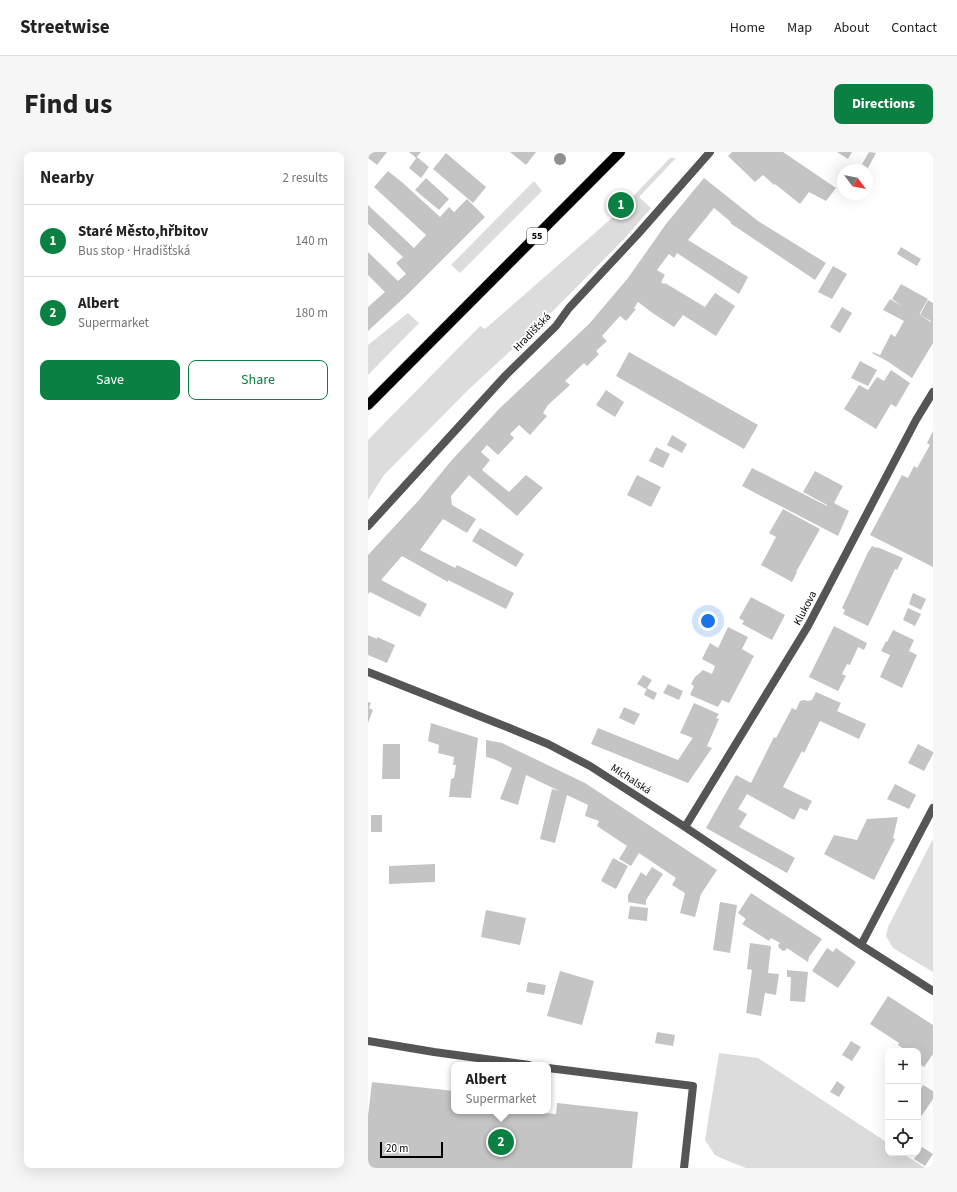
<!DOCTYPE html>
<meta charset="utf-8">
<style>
:root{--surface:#fff;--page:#f6f6f6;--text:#222;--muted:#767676;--line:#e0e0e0;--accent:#0b8043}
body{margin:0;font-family:"Source Sans 3",sans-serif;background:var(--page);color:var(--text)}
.controls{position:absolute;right:12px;bottom:12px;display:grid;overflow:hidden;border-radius:8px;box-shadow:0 4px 16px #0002}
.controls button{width:36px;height:36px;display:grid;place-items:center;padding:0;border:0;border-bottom:1px solid var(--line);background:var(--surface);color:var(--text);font:20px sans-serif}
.compass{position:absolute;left:469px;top:12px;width:36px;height:36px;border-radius:50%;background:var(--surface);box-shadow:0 4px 16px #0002;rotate:122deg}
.scale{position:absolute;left:12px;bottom:10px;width:63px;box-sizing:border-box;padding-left:4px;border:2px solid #000;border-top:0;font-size:11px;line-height:14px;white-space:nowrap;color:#000;-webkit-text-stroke:3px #fff;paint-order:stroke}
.you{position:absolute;left:340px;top:469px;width:14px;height:14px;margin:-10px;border:3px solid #fff;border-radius:50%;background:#1a73e8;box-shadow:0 0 0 6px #1a73e833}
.badge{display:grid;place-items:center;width:26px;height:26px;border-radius:50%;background:var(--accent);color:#fff;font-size:13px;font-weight:700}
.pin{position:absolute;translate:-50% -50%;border:2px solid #fff;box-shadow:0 1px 4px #0006}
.popup{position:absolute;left:83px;top:910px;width:100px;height:52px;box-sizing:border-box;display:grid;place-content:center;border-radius:8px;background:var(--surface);filter:drop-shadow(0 1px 3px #0005);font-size:13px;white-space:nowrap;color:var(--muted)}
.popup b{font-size:15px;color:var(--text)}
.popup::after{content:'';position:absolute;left:50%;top:100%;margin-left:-8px;border:8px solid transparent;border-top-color:var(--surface)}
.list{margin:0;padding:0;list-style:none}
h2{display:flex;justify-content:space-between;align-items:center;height:52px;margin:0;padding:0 16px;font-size:17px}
h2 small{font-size:13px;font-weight:400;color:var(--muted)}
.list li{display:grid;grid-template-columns:26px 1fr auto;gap:12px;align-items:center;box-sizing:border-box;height:72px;padding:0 16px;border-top:1px solid var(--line)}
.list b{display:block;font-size:15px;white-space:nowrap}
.list p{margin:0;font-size:13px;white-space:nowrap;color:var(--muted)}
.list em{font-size:13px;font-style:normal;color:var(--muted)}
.actions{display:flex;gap:8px;padding:12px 16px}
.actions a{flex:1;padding:9px 0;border:1px solid var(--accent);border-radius:8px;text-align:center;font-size:14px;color:var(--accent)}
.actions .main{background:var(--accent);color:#fff}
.icon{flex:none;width:22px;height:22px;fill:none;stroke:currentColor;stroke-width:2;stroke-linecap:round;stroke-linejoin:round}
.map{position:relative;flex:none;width:565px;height:1016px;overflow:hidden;border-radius:8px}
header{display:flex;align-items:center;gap:24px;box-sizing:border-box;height:56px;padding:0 20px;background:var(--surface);border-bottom:1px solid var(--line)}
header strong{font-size:19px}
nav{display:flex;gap:22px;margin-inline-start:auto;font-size:14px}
.intro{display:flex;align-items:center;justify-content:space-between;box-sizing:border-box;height:96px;padding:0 24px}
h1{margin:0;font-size:28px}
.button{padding:10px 18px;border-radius:8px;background:var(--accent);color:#fff;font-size:14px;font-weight:700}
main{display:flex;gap:24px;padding:0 24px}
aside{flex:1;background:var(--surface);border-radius:8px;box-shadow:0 4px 16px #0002}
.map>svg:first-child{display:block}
.green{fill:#dcdcdc}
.building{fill:#c4c4c4}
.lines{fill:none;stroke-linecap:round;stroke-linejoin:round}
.primary-casing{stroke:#dbdbdb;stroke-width:11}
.lane{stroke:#555;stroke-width:8}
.street{stroke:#555;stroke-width:8}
.primary{stroke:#000;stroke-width:10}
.tree{fill:#8f8f8f}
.labels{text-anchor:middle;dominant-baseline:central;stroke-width:4;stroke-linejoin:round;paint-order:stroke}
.shield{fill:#fff;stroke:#4c4c4c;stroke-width:1}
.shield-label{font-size:10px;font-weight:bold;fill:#000}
.street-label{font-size:11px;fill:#000;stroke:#fff}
</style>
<header>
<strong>Streetwise</strong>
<nav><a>Home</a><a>Map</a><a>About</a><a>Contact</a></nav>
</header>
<div class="intro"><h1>Find us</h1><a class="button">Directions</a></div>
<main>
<aside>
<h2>Nearby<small>2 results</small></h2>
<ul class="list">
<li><span class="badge">1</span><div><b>Staré Město,hřbitov</b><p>Bus stop · Hradišťská</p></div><em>140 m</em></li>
<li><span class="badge">2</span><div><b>Albert</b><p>Supermarket</p></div><em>180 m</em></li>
</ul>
<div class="actions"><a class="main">Save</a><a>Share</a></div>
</aside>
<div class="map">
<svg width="565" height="1016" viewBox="0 0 565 1016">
<rect width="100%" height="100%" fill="#fff"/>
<path class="green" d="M302 6H308L271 45 283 56 257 86 179 165 99 239 16 323 0 348V288L112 174 117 177 244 66Z
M166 29 174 39 92 121 83 113Z
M40 161 51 171 0 223V193Z
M565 687V820L525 796 518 784 520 775Z
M351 901 390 906 520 991V1001H534L557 1016H378L360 1009 347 1003 337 988Z"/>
<path class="building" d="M0 0H19L9 13 0 6Z
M41 0H53L48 6Z
M142 0H168L158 13Z
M364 0H415L468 36 458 49 441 40 432 52 407 32 406 33 395 23 387 30 360 4Z
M469 0H484L480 7Z
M501 0 508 1 500 16 494 12Z
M78 1 118 35 105 51 65 17Z
M49 5 61 15 53 26 41 16Z
M20 19 35 31 72 65 81 55 86 60 99 47 117 65 40 142 0 179V155L17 140 0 123V100L30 129 38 122 28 111 35 105 0 72V53L46 96 58 83 6 35Z
M58 26 81 47 71 58 47 38Z
M336 26 390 69 458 111 447 128 362 71 363 70 346 56 320 88 380 125 371 142 309 101 306 106 301 102 289 118 297 123 293 130 296 132 297 131 337 155 347 141 367 154 348 184 315 163 306 175 286 162 270 150 266 156 268 157 258 169 252 164 234 184 239 189 228 199 231 202 219 214 216 211 197 229 202 233 180 253 175 261 179 264 162 283 151 273 142 282 146 286 130 303 119 293 113 300 122 308 114 318 141 340 158 323 175 336 149 364 101 323 83 344 84 353 108 367 99 381 75 367 52 398 87 416 89 413 146 441 138 457 80 428V430L34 404 13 428 59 452 52 465 2 440 0 442V403L51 348 83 309 131 257 221 172 260 126 298 72Z
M533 95 553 107 549 114 529 102Z
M465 114 479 122 464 147 450 140Z
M533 132 560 147 552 161V163L547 160 563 170V169L552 163 560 148 565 151V191L544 226 519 209 504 201 505 200 512 203 523 182 527 185 536 169 515 158 522 147 534 154 524 147Z
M474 155 484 161 472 181 462 175Z
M261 200 390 273 376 297 248 224Z
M492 209 509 218 500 234 483 226Z
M523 218 542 231 528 255 523 252 508 277 476 257 491 233 500 238 509 225 516 229Z
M238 238 256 250 247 265 228 253Z
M565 279V415L502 383 534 323 540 326 546 314 549 316 562 293 559 291Z
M304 283 319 292 314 301 299 293Z
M288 295 302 302 295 316 281 309Z
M384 316 459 354V353L435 340 447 319 475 334 466 351 481 359 470 384 374 334Z
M269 323 293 335 283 355 259 343Z
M415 357 452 377 428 420H429L424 430 393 413 408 385 401 381Z
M112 376 156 402 148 415 104 389Z
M504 394 509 396V395L535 406 529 418 527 417 500 474 475 462 477 458 474 456 501 398V399Z
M545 441 558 447 553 458 541 452Z
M383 445 417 463 404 488 374 472 376 469 371 466Z
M540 456 553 462 547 474 535 468Z
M466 474 499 491 496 498 490 495 482 513 479 512 474 522 478 524 470 539 441 525Z
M360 475 380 485 374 497 386 504 361 551 354 548 350 555 322 543 326 534 323 532 327 525 335 518 344 522 347 514 334 507 342 491 350 496Z
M525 478 546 488 541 499 549 503 534 536 512 525 522 503 513 499 518 489 519 490Z
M0 483 9 487V485L27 493 19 511 0 503Z
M275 523 284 528 279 536 289 541 286 548 276 543 279 536 278 537 269 532Z
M300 532 315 539 311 548 295 541Z
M448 540 473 551 469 559 498 572 491 587 452 569 436 601 434 599 415 635 444 649 439 659 432 656 426 668 379 642 370 657 379 662 371 675 427 706 419 721 338 676 368 623 383 631 406 585 408 586 424 556 428 558 432 549 436 548 440 549 444 548Z
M0 550 3 551 1 556 5 558 0 571Z
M326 551 351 562 348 566 351 567 339 594 344 596 320 631 223 592 230 576 310 608 324 587 325 586 312 581Z
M256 555 272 562 266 573 251 566Z
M63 571 110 586 103 646 81 645 83 627 86 626 88 613H85L86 605 70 601 71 593 60 589Z
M118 588 134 591 217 631 349 718 333 742 327 765 312 761 317 741 304 733 308 726 271 701 263 714 251 707 259 694 229 674 231 669 217 664 220 653 199 643 187 691 172 687 184 637 191 639 158 623 150 653 132 647 144 616 126 607 118 605Z
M15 592H32V627H14Z
M550 592 565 600V602L556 619 540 611Z
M527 632 548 643 541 657 519 647Z
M3 663H14V680H3Z
M530 665 525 686 527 687 506 728 456 702 466 683 489 688 499 667Z
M245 706 260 714 248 737 233 729Z
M67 712V730L21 732V714Z
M284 715 295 722 278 748V753L260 750V743L273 720 278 724Z
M383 741 454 787 441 805 440 810 419 796 418 798 415 799 411 796 410 793 412 791 403 786 401 789 374 772 378 767 370 761Z
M352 750 369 753 362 801 345 798Z
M262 754 280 756 279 769 260 767Z
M118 758 158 766 152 793 113 785Z
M382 791 403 794 400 821 411 822 408 843 397 841 393 864 378 861 384 818 379 817Z
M459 796 465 800 468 796 488 810 470 836 444 819Z
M419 818 440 820 437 850 422 849 423 825H419Z
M192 819 226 829 214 873 179 864Z
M160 830 178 833 176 843 158 840Z
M520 844 565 873V902L556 915 550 911V899H539L530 893 531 891 502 872Z
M289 880 307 883 305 894 287 891Z
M483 889 493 895 484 909 474 903Z
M469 929 477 935 471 945 462 940Z
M4 930 86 939V959H157L188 962 189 951 270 960 264 1016H0V964Z
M555 933 565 939V947L550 969V941Z
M554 995 565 1002 557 1014 546 1007Z"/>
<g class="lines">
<g class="primary-casing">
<path id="primary" d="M0 253 252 0"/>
</g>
<path class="lane" d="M0 889 66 900 161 913
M180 916 325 934 316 1016"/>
<path class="street" d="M0 374 138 223 188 174 201 156 269 83 342 0
M0 520 139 575 180 592 222 614 317 675 493 793 565 839
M317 675 440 474 548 268 565 240
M493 793 565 656"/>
<use href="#primary" class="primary"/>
</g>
<circle class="tree" cx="192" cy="7" r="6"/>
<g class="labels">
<rect class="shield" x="159" y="76" width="20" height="16" rx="3"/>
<g class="shield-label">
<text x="169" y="84">55</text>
</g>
<g class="street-label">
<text transform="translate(164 180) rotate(-46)">Hradišťská</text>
<text transform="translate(437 456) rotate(-62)">Klukova</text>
<text transform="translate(263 627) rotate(33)">Michalská</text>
</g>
</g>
</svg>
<div class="controls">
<button>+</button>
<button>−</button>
<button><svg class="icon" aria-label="locate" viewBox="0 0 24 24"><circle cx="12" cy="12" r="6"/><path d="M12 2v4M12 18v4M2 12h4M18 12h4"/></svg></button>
</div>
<svg class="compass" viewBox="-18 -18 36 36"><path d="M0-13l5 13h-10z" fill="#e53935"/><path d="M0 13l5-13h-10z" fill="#767676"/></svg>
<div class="scale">20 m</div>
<div class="you"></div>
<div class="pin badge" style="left:253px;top:53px">1</div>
<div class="pin badge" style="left:133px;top:990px">2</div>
<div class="popup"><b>Albert</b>Supermarket</div>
</div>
</main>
